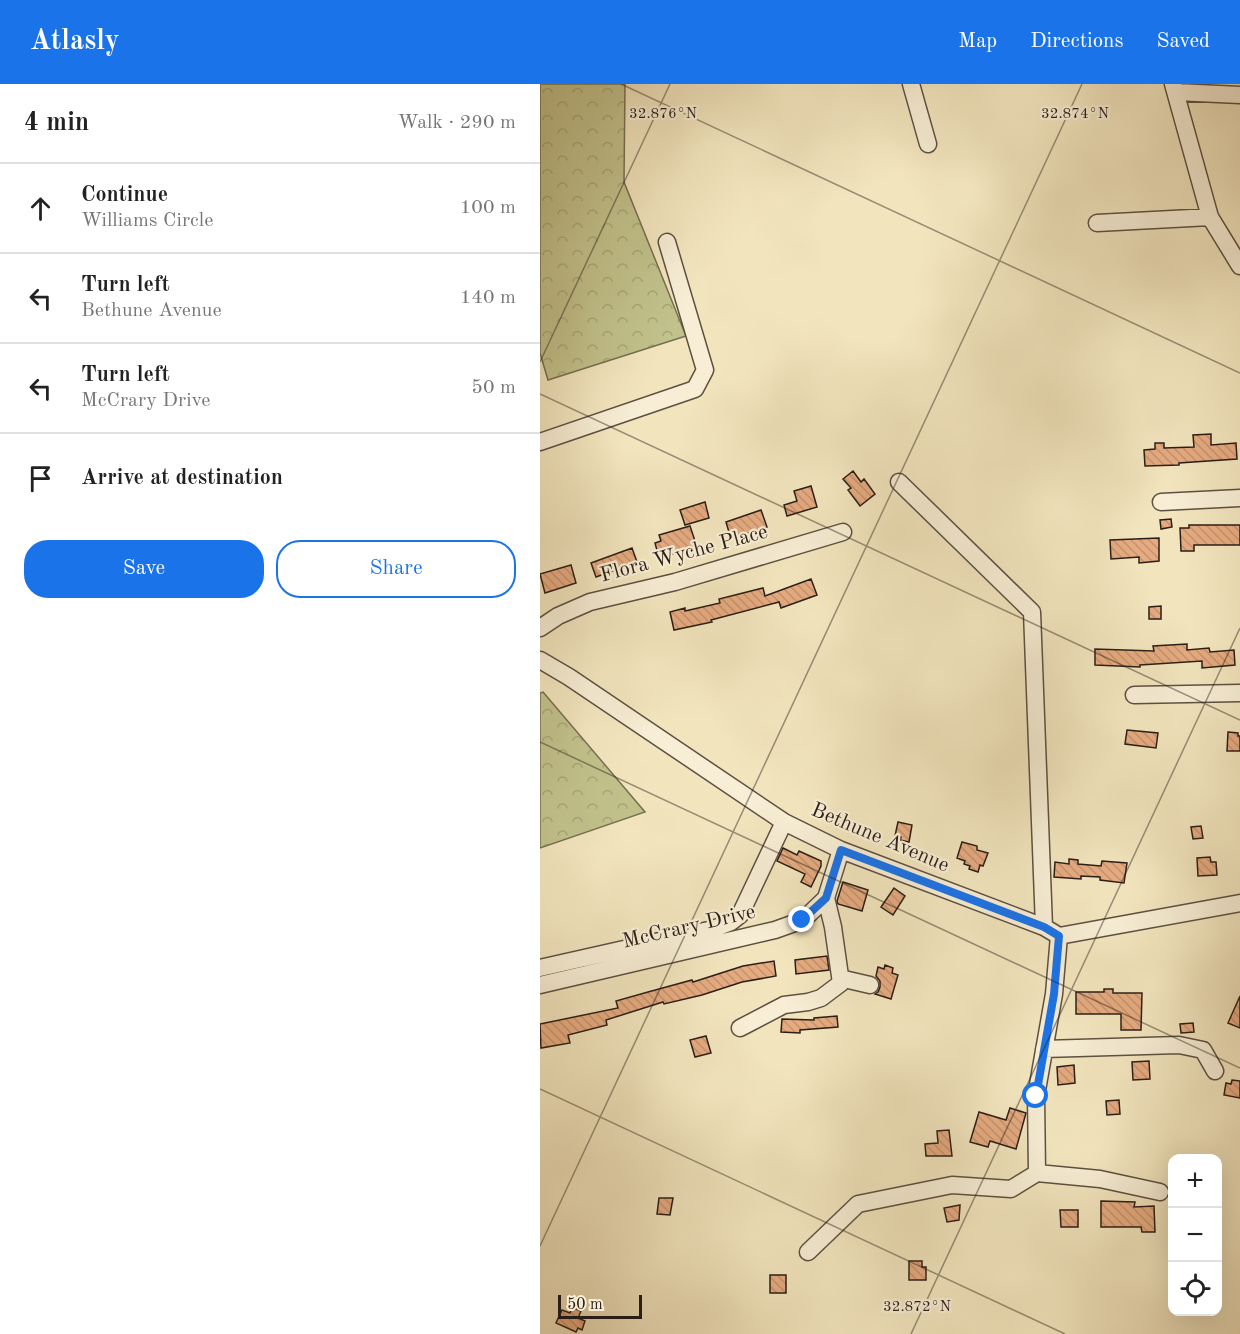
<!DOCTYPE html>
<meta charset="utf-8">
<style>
:root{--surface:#fff;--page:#f6f6f6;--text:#222;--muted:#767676;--line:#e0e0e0;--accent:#1a73e8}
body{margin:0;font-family:"Old Standard TT",serif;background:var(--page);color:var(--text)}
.controls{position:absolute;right:18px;bottom:18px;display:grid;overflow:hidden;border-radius:12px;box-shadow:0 6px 24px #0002}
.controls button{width:54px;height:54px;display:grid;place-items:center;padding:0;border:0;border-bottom:2px solid var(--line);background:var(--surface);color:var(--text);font:30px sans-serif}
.scale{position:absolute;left:18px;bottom:15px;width:84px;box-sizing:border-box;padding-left:6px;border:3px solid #2b1e17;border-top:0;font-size:16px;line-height:21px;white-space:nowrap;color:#2b1e17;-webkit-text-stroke:4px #f7eed5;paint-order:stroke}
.stop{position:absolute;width:18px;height:18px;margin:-14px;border:4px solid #1a73e8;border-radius:50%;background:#fff}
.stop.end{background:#1a73e8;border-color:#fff;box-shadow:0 2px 6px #0008}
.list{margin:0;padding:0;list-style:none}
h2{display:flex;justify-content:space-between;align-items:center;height:78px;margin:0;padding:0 24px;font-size:26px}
h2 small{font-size:20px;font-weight:400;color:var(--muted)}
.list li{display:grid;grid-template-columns:39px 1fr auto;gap:18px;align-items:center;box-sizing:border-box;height:90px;padding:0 24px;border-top:2px solid var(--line)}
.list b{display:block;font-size:22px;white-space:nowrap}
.list p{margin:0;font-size:20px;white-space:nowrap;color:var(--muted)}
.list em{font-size:20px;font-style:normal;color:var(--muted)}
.actions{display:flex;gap:12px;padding:18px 24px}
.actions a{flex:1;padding:14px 0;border:2px solid var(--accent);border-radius:24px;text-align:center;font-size:21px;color:var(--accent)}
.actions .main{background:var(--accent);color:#fff}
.icon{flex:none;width:33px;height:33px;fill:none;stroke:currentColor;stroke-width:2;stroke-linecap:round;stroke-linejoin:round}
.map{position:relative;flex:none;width:700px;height:1250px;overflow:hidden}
header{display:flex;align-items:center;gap:36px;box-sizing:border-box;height:84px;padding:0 30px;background:var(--accent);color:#fff}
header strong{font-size:28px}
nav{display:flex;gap:33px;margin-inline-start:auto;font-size:21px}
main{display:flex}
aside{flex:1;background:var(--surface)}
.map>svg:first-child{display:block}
.forest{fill:url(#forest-crowns);stroke:#767052;stroke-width:1.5}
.building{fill:url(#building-back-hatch);stroke:#2b1e17;stroke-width:1.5}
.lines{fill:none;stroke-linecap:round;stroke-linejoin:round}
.minor-casing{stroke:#5d5041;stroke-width:19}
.minor{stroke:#f7eed5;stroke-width:16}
.route{stroke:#1a73e8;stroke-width:8}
.ticks{fill:none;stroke:#2b1e17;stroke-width:1.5;stroke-opacity:0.45}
.labels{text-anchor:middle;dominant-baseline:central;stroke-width:4.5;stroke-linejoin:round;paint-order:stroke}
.street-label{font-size:21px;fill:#2b1e17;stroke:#f7eed5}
.ticks-label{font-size:15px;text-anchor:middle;fill:#2b1e17;stroke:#f7eed5;stroke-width:4.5;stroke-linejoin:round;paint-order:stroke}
</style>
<header>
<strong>Atlasly</strong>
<nav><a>Map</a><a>Directions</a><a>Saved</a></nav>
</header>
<main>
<aside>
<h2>4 min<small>Walk · 290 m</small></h2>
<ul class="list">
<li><svg class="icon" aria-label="ahead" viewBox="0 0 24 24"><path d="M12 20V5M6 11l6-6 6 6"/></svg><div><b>Continue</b><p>Williams Circle</p></div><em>100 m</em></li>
<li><svg class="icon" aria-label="left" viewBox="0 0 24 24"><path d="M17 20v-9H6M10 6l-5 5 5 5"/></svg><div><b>Turn left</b><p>Bethune Avenue</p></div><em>140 m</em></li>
<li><svg class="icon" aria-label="left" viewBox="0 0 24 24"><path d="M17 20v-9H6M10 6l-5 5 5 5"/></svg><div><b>Turn left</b><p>McCrary Drive</p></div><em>50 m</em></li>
<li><svg class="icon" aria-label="arrive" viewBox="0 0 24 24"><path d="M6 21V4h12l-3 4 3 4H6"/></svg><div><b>Arrive at destination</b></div></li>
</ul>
<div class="actions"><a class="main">Save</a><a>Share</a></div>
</aside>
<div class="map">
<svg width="700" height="1250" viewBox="0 0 700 1250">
<defs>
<pattern id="forest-crowns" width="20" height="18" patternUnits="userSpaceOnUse" patternTransform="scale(1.5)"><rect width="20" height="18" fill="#c2c28c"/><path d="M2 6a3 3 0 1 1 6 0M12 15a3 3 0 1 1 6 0" fill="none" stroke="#a7a678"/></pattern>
<pattern id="building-back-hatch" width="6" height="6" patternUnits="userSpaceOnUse" patternTransform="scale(1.5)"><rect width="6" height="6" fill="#e6ab80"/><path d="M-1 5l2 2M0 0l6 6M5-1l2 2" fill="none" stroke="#c5936e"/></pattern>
</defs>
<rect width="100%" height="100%" fill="#f2e5be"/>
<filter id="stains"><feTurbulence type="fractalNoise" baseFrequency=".00333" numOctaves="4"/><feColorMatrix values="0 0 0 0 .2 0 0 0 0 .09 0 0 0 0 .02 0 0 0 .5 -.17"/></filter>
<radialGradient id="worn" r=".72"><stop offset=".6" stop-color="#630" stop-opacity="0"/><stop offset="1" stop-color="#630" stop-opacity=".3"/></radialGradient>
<path class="forest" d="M0 0H85L84 98 146 252 8 296 0 269Z
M3 608 105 728 0 764V609Z"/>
<path class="building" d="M671 350V361L696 359 697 375 639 379V381L605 382 604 366 615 365V359H624V364L654 363 653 351Z
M313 387 321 398 324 395 335 410 320 422 308 406 311 404 303 395Z
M271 402 277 423 247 432 244 421 257 417 254 407Z
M165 418 169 434 145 441 140 426Z
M221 426 227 443 191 455 186 438Z
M631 435 632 443 621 445 620 436Z
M649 441H700V461H654V467H641L640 444H649Z
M150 442 157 463 119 474 115 459 121 457 119 451Z
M619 454V477L599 479V473L571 475 570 456Z
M92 464 97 478 56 493 51 479Z
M31 481 36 499 5 509 0 490Z
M271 495 277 511 241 524 239 518 171 536 172 538 134 546 130 528 145 524V527L180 519 179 515 223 504 225 512Z
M621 522V535H609V523Z
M647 560V566L669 564 670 568 694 566 695 581 662 584V577L600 581V583L555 581V565L614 567 613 562Z
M587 646 618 649 616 664 585 660Z
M688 648 698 649V652H700V667H687Z
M358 738 372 741 369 758 360 756 361 753 355 752Z
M661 742 663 754 653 755 651 743Z
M422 758 437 762V766L448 769 443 782 440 781 438 788 429 785 430 782 424 780 425 777 417 774Z
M243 764 257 771 259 767 281 777V782L271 803 261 798 265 790 237 777Z
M670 773 671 778H676L677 791 658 792 657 774Z
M529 775 538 776V780L561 782 562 777 587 779 584 799 560 796V793L541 792V795L514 793 515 778 529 780Z
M303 798 328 806 322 827 298 820 297 817Z
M354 804 365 812 353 831 341 823Z
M287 872 289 886 256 890 255 876Z
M234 877 236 892 202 898 162 911 124 920 123 918 66 936 67 941 28 951 30 959 1 964 0 940 78 924 76 917 108 908 152 896 153 898 203 882Z
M345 881 353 884 352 889 358 891 351 915 335 910 338 908 340 903V897L336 892 338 883 344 885Z
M564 905H573V909H602L601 946H581V930H536V908H564Z
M700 912V944L688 939Z
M297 932 298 943 260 946V949L241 948 242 935 274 936V934Z
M653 939 654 948 641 949 640 940Z
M166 952 171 969 155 973 150 956Z
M609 977 610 995 593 996 592 978Z
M534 981 535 999 518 1001 517 983Z
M692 996 700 997V1014L684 1011 686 999 691 1000Z
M579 1016 580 1030 567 1031 566 1017Z
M470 1024 486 1029 476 1065 450 1057 448 1063 430 1058 439 1028 466 1036Z
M409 1046 412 1072H386L385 1060 398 1059 397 1047Z
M119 1114H133L130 1131 117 1130Z
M561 1117 595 1118 594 1123 614 1122 615 1148H602L601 1143H561Z
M420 1121 419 1136 407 1138 404 1124Z
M520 1126H538V1143H521Z
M369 1177H382V1183H386V1196H369Z
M230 1191H246V1209H230Z
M32 1223 41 1227 38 1234 45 1237 42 1246 38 1244 36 1248 16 1239 22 1226 30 1229Z"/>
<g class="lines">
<g class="minor-casing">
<path id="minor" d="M371 0 388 60
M633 0 670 133 700 182
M636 8 700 11
M557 139 670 133
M0 358 155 305 165 286 127 158
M359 398 492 528 504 843
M621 418 700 414
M0 544 18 532 50 518 135 498 303 448
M0 576 29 593 244 738 301 766 504 843 519 852 700 819
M594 611 700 609
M0 884 173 845 191 838 200 831 244 738
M301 899 304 895 330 901
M0 901 235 846 263 836 286 814 301 766
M200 944 244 921 268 918 281 914 301 899 293 843 286 814
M504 965 639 961 663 966 675 987
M497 1089 560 1095 620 1108
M268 1168 318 1120 412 1101 471 1105 497 1089 496 1012 514 910 519 852"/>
</g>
<use href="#minor" class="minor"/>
</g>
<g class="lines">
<path class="route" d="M262 836 286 814 301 766 504 843 519 852 514 910 496 1012"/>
</g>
<path class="ticks" d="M81 0 700 289M0 278 130 0M0 310 700 636M0 658 700 984M0 1005 525 1250M0 1162 542 0M371 1250 700 544"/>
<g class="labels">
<g class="street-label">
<text transform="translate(144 470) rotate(-15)">Flora Wyche Place</text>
<text transform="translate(340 754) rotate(23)">Bethune Avenue</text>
<text transform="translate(149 843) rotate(-13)">McCrary Drive</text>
</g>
</g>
<g class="ticks-label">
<text x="123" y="34">32.876°N</text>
<text x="535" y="34">32.874°N</text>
<text x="377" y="1227">32.872°N</text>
</g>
<rect width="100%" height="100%" filter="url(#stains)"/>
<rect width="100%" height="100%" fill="url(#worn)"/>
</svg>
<div class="controls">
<button>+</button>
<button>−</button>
<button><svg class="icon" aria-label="locate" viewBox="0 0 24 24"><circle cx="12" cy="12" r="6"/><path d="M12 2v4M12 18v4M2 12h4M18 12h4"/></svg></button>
</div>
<div class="scale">50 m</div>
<div class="stop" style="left:496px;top:1012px"></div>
<div class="stop end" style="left:262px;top:836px"></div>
</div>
</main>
